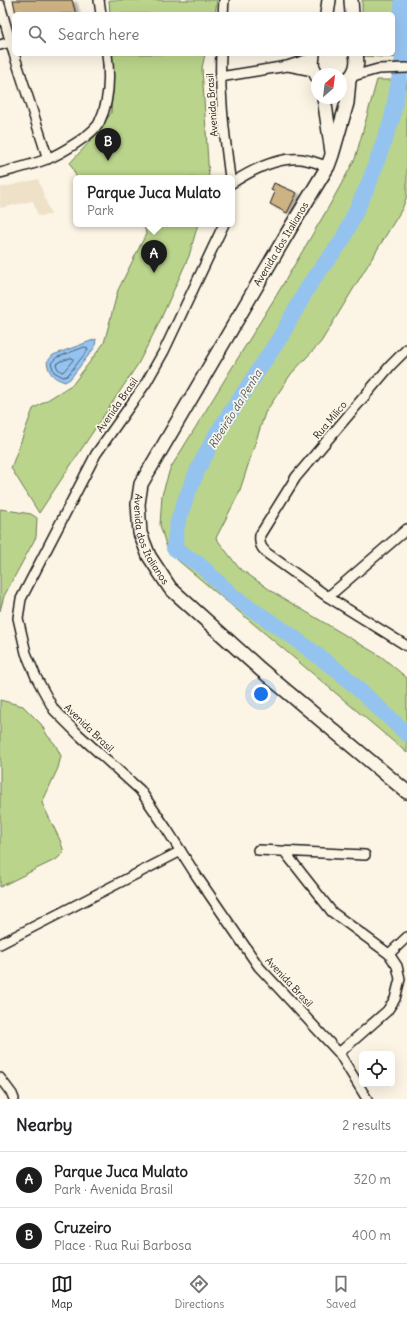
<!DOCTYPE html>
<meta charset="utf-8">
<style>
:root{--surface:#fff;--page:#f2f2f2;--text:#202124;--muted:#757577;--line:#e0e0e0;--accent:#1c1c1c}
body{margin:0;font-family:Delius,sans-serif;background:var(--page);color:var(--text)}
.controls{position:absolute;right:12px;bottom:12px;display:grid;overflow:hidden;border-radius:6px;box-shadow:0 4px 16px #0002}
.controls button{width:36px;height:36px;display:grid;place-items:center;padding:0;border:0;border-bottom:1px solid var(--line);background:var(--surface);color:var(--text);font:20px sans-serif}
.compass{position:absolute;left:311px;top:68px;width:36px;height:36px;border-radius:50%;background:var(--surface);box-shadow:0 4px 16px #0002;rotate:28deg}
.you{position:absolute;left:261px;top:694px;width:14px;height:14px;margin:-10px;border:3px solid #fff;border-radius:50%;background:#1a73e8;box-shadow:0 0 0 6px #1a73e833}
.badge{display:grid;place-items:center;width:26px;height:26px;border-radius:50%;background:var(--accent);color:#fff;font-size:13px;font-weight:700}
.pin{position:absolute;translate:-50% -33px;filter:drop-shadow(0 1px 2px #0008)}
.pin::after{content:'';position:absolute;top:21px;width:14px;height:12px;background:inherit;clip-path:polygon(0 0,100% 0,50% 100%)}
.popup{position:absolute;left:73px;top:175px;width:162px;height:52px;box-sizing:border-box;display:grid;place-content:center;border-radius:6px;background:var(--surface);filter:drop-shadow(0 1px 3px #0005);font-size:13px;white-space:nowrap;color:var(--muted)}
.popup b{font-size:15px;color:var(--text)}
.popup::after{content:'';position:absolute;left:50%;top:100%;margin-left:-8px;border:8px solid transparent;border-top-color:var(--surface)}
.list{margin:0;padding:0;list-style:none}
h2{display:flex;justify-content:space-between;align-items:center;height:52px;margin:0;padding:0 16px;font-size:17px}
h2 small{font-size:13px;font-weight:400;color:var(--muted)}
.list li{display:grid;grid-template-columns:26px 1fr auto;gap:12px;align-items:center;box-sizing:border-box;height:56px;padding:0 16px;border-top:1px solid var(--line)}
.list b{display:block;font-size:15px;white-space:nowrap}
.list p{margin:0;font-size:13px;white-space:nowrap;color:var(--muted)}
.list em{font-size:13px;font-style:normal;color:var(--muted)}
.icon{flex:none;width:22px;height:22px;fill:none;stroke:currentColor;stroke-width:2;stroke-linecap:round;stroke-linejoin:round}
.map{position:relative;flex:none;width:407px;height:1099px;overflow:hidden}
.search{position:absolute;background:var(--surface);box-shadow:0 4px 16px #0002;left:12px;right:12px;top:12px;height:44px;display:flex;align-items:center;gap:10px;box-sizing:border-box;padding:0 14px;border-radius:6px;color:var(--muted);font-size:15px}
.sheet{height:164px;background:var(--surface)}
nav{display:flex;justify-content:space-around;align-items:center;box-sizing:border-box;height:56px;border-top:1px solid var(--line);background:var(--surface);font-size:11px;color:var(--muted)}
nav a{display:grid;justify-items:center;gap:2px}
nav .on{color:var(--accent)}
.map>svg:first-child{display:block}
.built{fill:#eee1c8}
.green{fill:#bad48b;stroke:#6b7854}
.water{fill:#95c3f0;stroke:#65809b}
.lines{fill:none;stroke-linecap:round;stroke-linejoin:round}
.shore{stroke:#4c5f71;stroke-width:1}
.river{stroke:#95c3f0;stroke-width:16}
.building{fill:#cdb283;stroke:#1c1c1c;filter:url(#shadow)}
.street-casing{stroke:#1c1c1c;stroke-width:12}
.secondary-casing{stroke:#1c1c1c;stroke-width:16}
.street{stroke:#fcf5e5;stroke-width:9}
.secondary{stroke:#fcf5e5;stroke-width:13}
.labels{text-anchor:middle;dominant-baseline:central;stroke-width:3.5;stroke-linejoin:round;paint-order:stroke}
.street-label{font-size:10px;fill:#1c1c1c;stroke:#fcf5e5}
.water-label{font-size:11px;font-style:italic;fill:#465666;stroke:#fcf5e5}
</style>
<div class="map">
<svg width="407" height="1099" viewBox="0 0 407 1099">
<defs>
<filter id="shadow"><feDropShadow dx="4.5" dy="2.5" stdDeviation="1" flood-color="#0004"/></filter>
</defs>
<rect width="100%" height="100%" fill="#fcf5e5"/>
<filter id="ink" filterUnits="userSpaceOnUse"><feTurbulence type="fractalNoise" baseFrequency=".025" numOctaves="2"/><feDisplacementMap in="SourceGraphic" scale="8" xChannelSelector="R" yChannelSelector="G"/><feConvolveMatrix kernelMatrix="1 2 1 2 8 2 1 2 1" color-interpolation-filters="sRGB"/></filter>
<g filter="url(#ink)">
<path class="built" d="M38 179 51 215 38 216 33 201 0 208V188Z"/>
<path class="green" d="M109 0H217L215 14H110Z
M362 0H407V58L363 56V54H393V14H362Z
M112 54H205L202 68 209 178H77L70 163 94 137 111 113 113 76Z
M377 80H407V196L402 209 321 342 291 374 265 413 239 493 216 538 239 568 276 594 382 657 407 678V753L168 552 160 525 162 495 170 469 279 291 328 208 355 159Z
M144 224H198L189 256 158 325 138 364 39 513 11 468 33 409 73 384 104 343 118 290 146 234Z
M0 509 31 514 37 518 36 537 4 596 0 611Z
M0 700 23 706 41 724 47 735 55 744 61 756 58 768 42 803 60 840 64 852 57 859 34 870 0 887Z"/>
<path class="water" d="M96 339 95 347 70 379 65 382C53 378 49 374 47 362L53 355Z"/>
<g class="lines">
<path class="shore" d="M85 347 87 348 88 350 67 376 63 377 54 372 51 363 56 358Z
M71 358H73V360L64 371 62 372 58 369 56 365 59 362Z"/>
<path class="river" d="M402 0V20L404 52 392 119 369 183 342 241 311 282 281 336 217 433 199 467 186 498 177 525 174 548 200 565 235 598 289 634 342 674 407 734"/>
</g>
<path class="building" d="M13 0H72L76 14H16Z
M274 183 297 193 287 213 270 204 275 192 271 190Z"/>
<g class="lines">
<g class="street-casing">
<path id="street" d="M99 0 101 14
M0 5 14 54
M223 14 224 0
M0 45 10 42
M14 54 48 159
M221 54C219 96 225 137 230 178
M288 66 313 71
M353 76 378 69 407 68
M220 77 287 66 312 58
M0 173C15 169 32 165 47 159 60 154 92 135 99 123 110 101 110 77 107 54
M232 183C252 170 277 157 301 159 310 160 319 164 328 166
M224 224 164 351 146 383 96 454 21 599 18 618 26 653 36 677 54 710 78 734 140 790 166 828 196 875 259 967 339 1053 367 1099
M407 349 391 365 296 477 260 535C259 544 261 548 268 554L328 597 407 646
M328 597 407 529
M258 850 365 855
M284 851 332 912 389 954 397 966 400 979 395 999 387 1011 339 1053
M0 944 181 851
M389 954 407 937
M0 1078 12 1094 14 1099"/>
</g>
<g class="secondary-casing">
<g id="secondary">
<path d="M351 0 352 14"/>
<path d="M327 14 329 0"/>
<path d="M313 54 312 65 317 76"/>
<path id="s1" d="M349 80 347 103 332 155 328 166 291 227 141 484 138 504 140 533 149 556 170 588 260 669 407 792"/>
<path d="M342 83C354 77 359 67 356 54"/>
<path d="M324 98 332 152"/>
</g>
</g>
<use href="#street" class="street"/>
<use href="#secondary" class="secondary"/>
</g>
</g>
<g class="labels">
<g class="street-label">
<text transform="translate(212 105) rotate(-94)">Avenida Brasil</text>
<text transform="translate(281 244) rotate(-59)">Avenida dos Italianos</text>
<text transform="translate(117 405) rotate(-55)">Avenida Brasil</text>
<text transform="translate(330 420) rotate(-50)">Rua Milico</text>
<text stroke="none"><textPath href="#s1" startOffset="516">Avenida dos Italianos</textPath></text>
<text transform="translate(89 728) rotate(44)">Avenida Brasil</text>
<text transform="translate(289 982) rotate(47)">Avenida Brasil</text>
</g>
<g class="water-label">
<text transform="translate(235 409) rotate(-58)">Ribeirão da Penha</text>
</g>
</g>
</svg>
<div class="controls">
<button><svg class="icon" aria-label="locate" viewBox="0 0 24 24"><circle cx="12" cy="12" r="6"/><path d="M12 2v4M12 18v4M2 12h4M18 12h4"/></svg></button>
</div>
<svg class="compass" viewBox="-18 -18 36 36"><path d="M0-13l5 13h-10z" fill="#e53935"/><path d="M0 13l5-13h-10z" fill="#757577"/></svg>
<div class="you"></div>
<div class="pin badge" style="left:154px;top:273px">A</div>
<div class="popup"><b>Parque Juca Mulato</b>Park</div>
<div class="pin badge" style="left:108px;top:161px">B</div>
<div class="search"><svg class="icon" aria-label="search" viewBox="0 0 24 24"><circle cx="10" cy="10" r="6"/><path d="M15 15l6 6"/></svg>Search here</div>
</div>
<section class="sheet">
<h2>Nearby<small>2 results</small></h2>
<ul class="list">
<li><span class="badge">A</span><div><b>Parque Juca Mulato</b><p>Park · Avenida Brasil</p></div><em>320 m</em></li>
<li><span class="badge">B</span><div><b>Cruzeiro</b><p>Place · Rua Rui Barbosa</p></div><em>400 m</em></li>
</ul>
</section>
<nav>
<a class="on"><svg class="icon" aria-label="map" viewBox="0 0 24 24"><path d="M3 6l6-2 6 2 6-2v14l-6 2-6-2-6 2zM9 4v14M15 6v14"/></svg>Map</a>
<a><svg class="icon" aria-label="directions" viewBox="0 0 24 24"><path d="M12 3l9 9-9 9-9-9zM9 14v-3h6M13 9l2 2-2 2"/></svg>Directions</a>
<a><svg class="icon" aria-label="saved" viewBox="0 0 24 24"><path d="M7 4h10v16l-5-4-5 4z"/></svg>Saved</a>
</nav>
